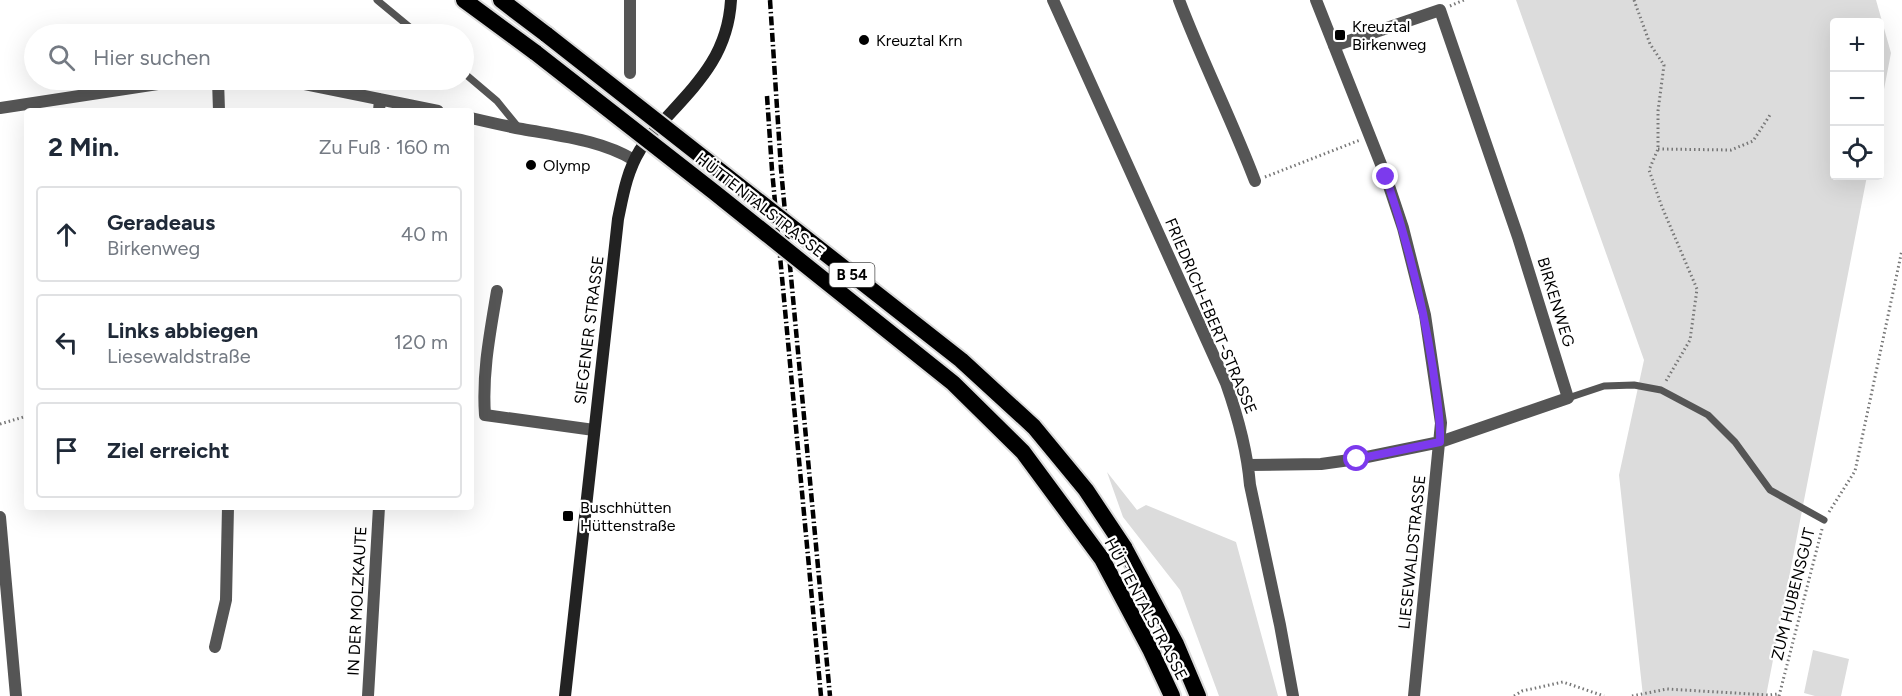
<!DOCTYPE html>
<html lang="de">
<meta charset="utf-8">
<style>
:root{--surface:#fff;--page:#f6f6f7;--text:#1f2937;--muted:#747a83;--line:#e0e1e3}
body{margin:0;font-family:Figtree,sans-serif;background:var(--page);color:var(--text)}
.controls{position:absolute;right:18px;top:18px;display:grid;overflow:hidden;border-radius:6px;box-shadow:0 6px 24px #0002}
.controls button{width:54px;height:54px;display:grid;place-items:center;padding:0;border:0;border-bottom:2px solid var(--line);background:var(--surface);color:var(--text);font:30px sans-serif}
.stop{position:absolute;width:18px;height:18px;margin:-14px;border:4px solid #7c3aed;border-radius:50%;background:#fff}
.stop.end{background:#7c3aed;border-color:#fff;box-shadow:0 2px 6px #0008}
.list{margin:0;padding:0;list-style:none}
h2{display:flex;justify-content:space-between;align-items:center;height:78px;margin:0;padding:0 24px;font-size:26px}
h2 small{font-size:20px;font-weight:400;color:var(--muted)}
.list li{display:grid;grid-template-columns:39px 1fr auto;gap:18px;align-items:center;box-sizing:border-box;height:96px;margin:0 12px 12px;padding:0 12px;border:2px solid var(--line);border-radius:6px}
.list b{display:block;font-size:22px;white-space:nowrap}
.list p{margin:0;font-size:20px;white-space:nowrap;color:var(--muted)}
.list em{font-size:20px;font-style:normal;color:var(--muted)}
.icon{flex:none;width:33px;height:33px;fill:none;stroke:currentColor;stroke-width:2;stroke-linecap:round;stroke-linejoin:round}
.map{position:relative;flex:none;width:1902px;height:696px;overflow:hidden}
.search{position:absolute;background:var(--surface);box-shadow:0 6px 24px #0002;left:24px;top:24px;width:450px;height:66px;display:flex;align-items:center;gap:15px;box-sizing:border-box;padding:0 21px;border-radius:33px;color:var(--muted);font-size:22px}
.panel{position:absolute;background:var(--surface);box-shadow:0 6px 24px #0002;left:24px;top:108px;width:450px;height:402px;border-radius:6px}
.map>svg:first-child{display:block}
.green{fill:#dcdcdc}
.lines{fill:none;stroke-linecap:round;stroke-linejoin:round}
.trunk-casing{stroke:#dbdbdb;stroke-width:20}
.path{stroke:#777;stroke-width:3;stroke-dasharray:1.5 3;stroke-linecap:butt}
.service{stroke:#555;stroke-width:7}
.minor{stroke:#555;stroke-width:12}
.secondary{stroke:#222;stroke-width:12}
.trunk{stroke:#000;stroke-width:16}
.rail{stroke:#000;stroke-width:4.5;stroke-dasharray:9 3 1.5 3;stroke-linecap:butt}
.trunk-bridge-casing{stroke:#dbdbdb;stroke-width:20;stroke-linecap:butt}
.trunk-bridge{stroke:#000;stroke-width:16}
.route{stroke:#7c3aed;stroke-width:8}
.poi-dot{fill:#000;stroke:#fff;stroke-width:2}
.labels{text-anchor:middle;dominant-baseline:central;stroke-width:4.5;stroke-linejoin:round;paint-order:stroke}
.shield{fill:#fff;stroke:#4c4c4c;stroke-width:1.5}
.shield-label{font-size:15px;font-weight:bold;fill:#000}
.poi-label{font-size:16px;fill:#000;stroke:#fff;text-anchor:start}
.street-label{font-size:16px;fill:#000;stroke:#fff}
</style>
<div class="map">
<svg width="1902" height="696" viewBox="0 0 1902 696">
<rect width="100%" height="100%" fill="#fff"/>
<path class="green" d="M1516 0H1876L1891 53 1880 110V22H1834V176H1867L1766 696H1643L1619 475 1644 360Z
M1107 472 1137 510 1146 505 1236 542 1278 696H1219L1180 590 1123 517Z
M1813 650 1849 659 1841 696H1815L1804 693Z"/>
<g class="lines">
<g class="trunk-casing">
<path id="trunk" d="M464 0 536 53
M501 0 547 35
M1124 547 1176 644 1198 696
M1102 559 1151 651 1172 696"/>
</g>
<path class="path" d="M1634 0 1650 44 1664 65 1658 111V149L1649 170 1662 207 1697 289 1690 340 1666 381
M1450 6 1464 0
M1658 149 1731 150 1753 141 1770 115
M1265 177 1360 140
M0 424 27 416
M1829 512 1855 471 1902 250
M1514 696 1522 691 1563 682 1604 696
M1632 696 1667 689 1768 695 1779 694
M1779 696 1822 529"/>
<path class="service" d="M377 0 418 34
M464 73 497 101 519 128
M1568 398 1604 386 1634 385 1661 390 1708 415 1735 442 1770 490 1824 520"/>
<path class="minor" d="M630 0V73
M1053 0 1226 383C1238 417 1247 449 1250 485L1280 625 1293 696
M1179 0C1202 61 1232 120 1255 181
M1316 0 1386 177 1403 228 1425 315 1441 423 1414 696
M218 80 219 111
M285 80 438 111
M0 108 184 80
M379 111 380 99
M471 118C488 122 505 126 522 129 560 136 601 140 634 160
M497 291C490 333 482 373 485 415L594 430
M1248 465 1321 464 1357 459 1440 442 1568 398 1518 237 1440 10 1334 46
M0 517 16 696
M215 647 226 600 228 507
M368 696 379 507"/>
<path class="secondary" d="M565 696 618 219C623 195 627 171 640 150 647 138 657 128 666 118 700 81 728 53 731 0"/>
<use href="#trunk" class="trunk"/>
<path class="rail" d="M770 0 781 169 830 696
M767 96 772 170 821 696"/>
<g class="trunk-bridge-casing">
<path id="trunk-bridge" d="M547 35 961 360 1034 427 1086 490 1124 547
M536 53 714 192 953 383 1023 452 1102 559"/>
</g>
<use href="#trunk-bridge" class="trunk-bridge"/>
</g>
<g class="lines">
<path class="route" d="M1357 459 1440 442C1441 417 1436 393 1433 369 1423 303 1407 240 1386 177"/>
</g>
<g class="poi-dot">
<rect x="1334" y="29" width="12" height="12" rx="3"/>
<circle cx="864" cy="40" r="6"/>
<circle cx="531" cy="165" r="6"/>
<rect x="562" y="510" width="12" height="12" rx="3"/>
</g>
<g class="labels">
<rect class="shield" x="829.5" y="263" width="45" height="24" rx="4.5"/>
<g class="shield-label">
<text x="852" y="275">B 54</text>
</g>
<g class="poi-label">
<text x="1352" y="26">Kreuztal<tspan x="1352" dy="18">Birkenweg</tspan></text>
<text x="876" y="40">Kreuztal Krn</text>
<text x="543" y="165">Olymp</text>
<text x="580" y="507">Buschhütten<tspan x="580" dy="18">Hüttenstraße</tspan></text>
</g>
<g class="street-label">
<text transform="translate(760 205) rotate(38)">HÜTTENTALSTRASSE</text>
<text transform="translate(1556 302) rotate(73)">BIRKENWEG</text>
<text transform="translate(1211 316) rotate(67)">FRIEDRICH-EBERT-STRASSE</text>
<text transform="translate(589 330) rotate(-83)">SIEGENER STRASSE</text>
<text transform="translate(1412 552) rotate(-84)">LIESEWALDSTRASSE</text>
<text transform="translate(1793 594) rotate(-76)">ZUM HUBENSGUT</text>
<text transform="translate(357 601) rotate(-87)">IN DER MOLZKAUTE</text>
<text transform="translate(1146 609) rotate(62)">HÜTTENTALSTRASSE</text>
</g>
</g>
</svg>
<div class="controls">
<button>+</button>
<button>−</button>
<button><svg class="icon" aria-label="locate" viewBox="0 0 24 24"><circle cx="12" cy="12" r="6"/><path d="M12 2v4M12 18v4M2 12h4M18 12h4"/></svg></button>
</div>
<div class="stop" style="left:1357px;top:459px"></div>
<div class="stop end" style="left:1386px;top:177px"></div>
<div class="search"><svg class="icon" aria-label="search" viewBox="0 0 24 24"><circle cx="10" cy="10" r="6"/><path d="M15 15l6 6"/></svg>Hier suchen</div>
<section class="panel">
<h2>2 Min.<small>Zu Fuß · 160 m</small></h2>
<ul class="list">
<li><svg class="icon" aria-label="ahead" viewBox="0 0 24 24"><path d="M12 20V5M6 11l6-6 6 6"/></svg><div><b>Geradeaus</b><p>Birkenweg</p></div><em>40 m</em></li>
<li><svg class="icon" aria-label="left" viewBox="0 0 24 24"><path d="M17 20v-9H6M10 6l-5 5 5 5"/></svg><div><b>Links abbiegen</b><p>Liesewaldstraße</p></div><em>120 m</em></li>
<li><svg class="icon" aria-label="arrive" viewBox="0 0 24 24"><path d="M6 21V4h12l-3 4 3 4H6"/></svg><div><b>Ziel erreicht</b></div></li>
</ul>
</section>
</div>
